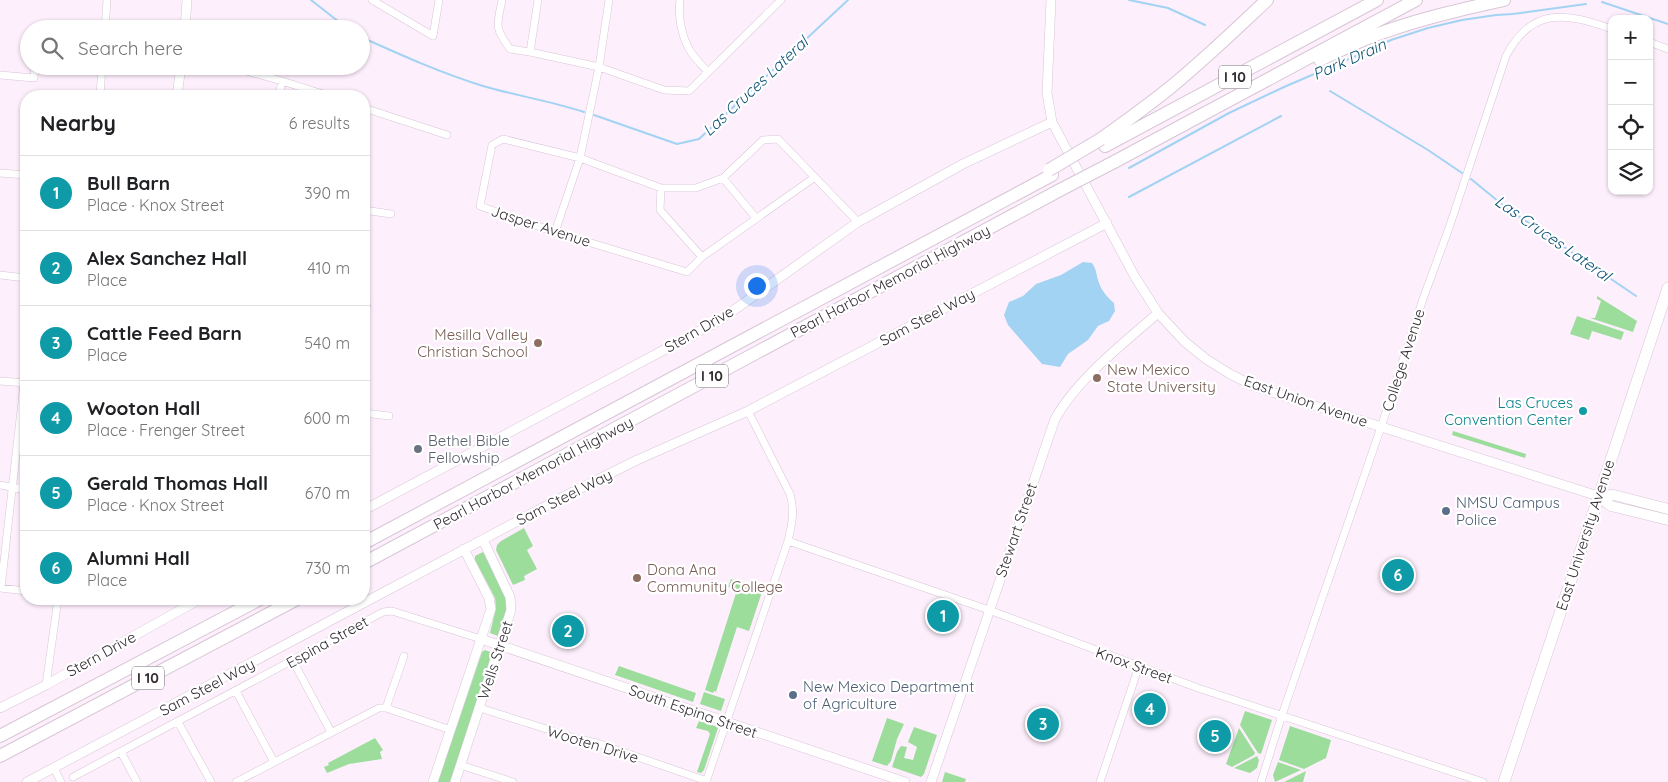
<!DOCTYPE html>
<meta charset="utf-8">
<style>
:root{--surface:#fff;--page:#f6f6f6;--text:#202124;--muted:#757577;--line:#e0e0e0;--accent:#2563eb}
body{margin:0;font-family:Quicksand,sans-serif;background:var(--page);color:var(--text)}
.controls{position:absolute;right:15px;top:15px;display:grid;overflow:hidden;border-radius:10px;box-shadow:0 1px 4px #0004}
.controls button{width:45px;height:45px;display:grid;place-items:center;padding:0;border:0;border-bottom:1px solid var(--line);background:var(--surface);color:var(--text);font:25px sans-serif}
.you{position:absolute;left:756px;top:285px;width:18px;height:18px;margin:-12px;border:4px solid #fff;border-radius:50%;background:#1a73e8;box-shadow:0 0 0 8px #1a73e833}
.badge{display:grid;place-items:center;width:32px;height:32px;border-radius:50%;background:var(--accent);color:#fff;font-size:16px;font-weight:700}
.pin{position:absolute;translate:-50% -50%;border:2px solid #fff;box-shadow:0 1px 5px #0006}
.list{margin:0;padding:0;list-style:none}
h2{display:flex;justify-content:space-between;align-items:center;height:65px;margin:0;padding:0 20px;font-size:21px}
h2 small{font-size:16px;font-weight:400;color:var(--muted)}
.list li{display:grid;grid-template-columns:32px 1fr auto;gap:15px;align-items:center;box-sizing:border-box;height:75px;padding:0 20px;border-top:1px solid var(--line)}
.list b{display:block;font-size:19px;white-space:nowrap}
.list p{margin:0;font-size:16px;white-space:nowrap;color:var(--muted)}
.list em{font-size:16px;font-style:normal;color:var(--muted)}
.icon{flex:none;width:28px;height:28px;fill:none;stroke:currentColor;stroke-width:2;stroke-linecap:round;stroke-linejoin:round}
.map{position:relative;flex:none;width:1668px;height:782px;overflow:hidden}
.search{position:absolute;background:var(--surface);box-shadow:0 1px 4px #0004;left:20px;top:20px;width:350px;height:55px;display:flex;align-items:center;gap:12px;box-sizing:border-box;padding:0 18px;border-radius:28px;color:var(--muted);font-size:19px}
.panel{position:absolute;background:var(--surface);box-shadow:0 1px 4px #0004;left:20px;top:90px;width:350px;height:515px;border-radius:20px}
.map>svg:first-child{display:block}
.green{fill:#9cdd9c}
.water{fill:#a2d3f3}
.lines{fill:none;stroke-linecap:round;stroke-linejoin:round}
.stream{stroke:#a2d3f3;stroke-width:2}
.minor-casing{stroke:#d7c6d6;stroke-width:8}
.tertiary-casing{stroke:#d7c6d6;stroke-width:10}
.secondary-casing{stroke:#d7c6d6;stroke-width:11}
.primary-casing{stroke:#d7c6d6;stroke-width:12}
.motorway-casing{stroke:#d7c6d6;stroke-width:14}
.minor{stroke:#fff;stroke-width:7}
.tertiary{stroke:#fff;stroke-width:9}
.secondary{stroke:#fff;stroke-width:10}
.primary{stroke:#fff;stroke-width:11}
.motorway{stroke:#fff;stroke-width:12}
.motorway-bridge-casing{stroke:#d7c6d6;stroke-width:14;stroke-linecap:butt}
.motorway-bridge{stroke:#fff;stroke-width:12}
.education-dot{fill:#8d6e63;stroke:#fff;stroke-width:2}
.culture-dot{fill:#0f9aa8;stroke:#fff;stroke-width:2}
.worship-dot{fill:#6b7280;stroke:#fff;stroke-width:2}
.service-dot{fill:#5c6f8a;stroke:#fff;stroke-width:2}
.labels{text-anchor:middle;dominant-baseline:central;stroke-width:4.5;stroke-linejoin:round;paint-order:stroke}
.shield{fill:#fff;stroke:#716c71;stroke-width:1}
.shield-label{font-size:14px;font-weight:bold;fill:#342d34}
.street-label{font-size:15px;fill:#342d34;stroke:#fff}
.education-label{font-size:15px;fill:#785e54;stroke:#fff;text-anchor:start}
.culture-label{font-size:15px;fill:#0d838f;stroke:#fff;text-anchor:end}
.worship-label{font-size:15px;fill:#5b616d;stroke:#fff;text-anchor:start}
.service-label{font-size:15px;fill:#4e5e75;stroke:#fff;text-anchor:start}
.water-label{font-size:16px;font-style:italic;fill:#0d5376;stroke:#fff}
</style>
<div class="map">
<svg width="1668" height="782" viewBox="0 0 1668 782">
<rect width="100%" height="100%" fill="#feeffd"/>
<path class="green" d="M1597 296 1637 321 1633 332 1590 318H1595L1601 301 1597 299Z
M1577 316 1624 332 1621 340 1592 331 1589 340 1570 334Z
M1453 431 1526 454 1525 458 1452 435Z
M524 528 533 546 527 550 537 569 524 576 525 580 513 585 496 550 497 545 501 541Z
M483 552 485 555 506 598 508 609 498 636 490 633 496 608 495 598 475 560V556Z
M731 579 763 589 749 631 737 627 716 692 714 691 713 693 705 690 737 590 728 587Z
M485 650 493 653V655L450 782H438L482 652Z
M619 666 696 693 693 702 615 675Z
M704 692 725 699 721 711 700 704Z
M1245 711 1272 720 1261 754 1258 753 1240 725Z
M887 718 904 724 897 739 891 761 887 766 872 761Z
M699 721 715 726 718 728 704 770 701 773 697 772 710 734 708 731 696 728Z
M1290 726 1331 740 1326 758 1304 769 1279 760Z
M914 727 937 735 924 774 921 777 892 767 897 752 901 746 907 747 904 758 913 760 917 747 908 742Z
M1239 728 1255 753 1254 755 1232 767 1226 764Z
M375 738 383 750 380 752 382 759 349 764 327 773 324 767 329 765 328 763Z
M1257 756 1259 760 1257 768 1250 773 1234 768Z
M1278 762 1301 770 1275 782 1273 775Z
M1306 771 1303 782H1284Z
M945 772 966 779 965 782H942Z"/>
<path class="water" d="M1083 262 1092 263C1097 270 1096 275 1099 283 1102 291 1107 297 1114 303L1115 311 1109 321 1098 326 1088 340 1068 354 1060 367 1042 364 1008 325 1004 315 1009 302 1023 296 1036 284 1061 275Z"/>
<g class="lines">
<path class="stream" d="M311 0 348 29
M1129 0 1168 8 1205 25
M1602 2 1668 24
M361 37C401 55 441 73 483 86 517 96 551 101 584 112
M1330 91 1428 150 1462 173
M594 115 677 144 699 139 848 0
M1129 168 1229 113 1284 87 1370 50 1391 40 1428 28 1462 20 1496 15 1513 14 1586 4
M1471 179 1504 206 1636 296
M1129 197 1281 116"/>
<g class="minor-casing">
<path id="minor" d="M372 0 433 36 439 0
M502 0C497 26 494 27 510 49L530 52
M538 0 530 52 599 67 664 90 689 91 781 0
M680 0C678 15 681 33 688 47 692 56 701 64 708 72
M105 29 107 0
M1649 42 1668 49
M228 66 282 81 329 96
M0 75 34 78 35 66
M100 96 102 66
M279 96 282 81
M364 108 447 135
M0 173 26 175
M815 177 702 257 687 272 555 232 480 206 492 145 503 139 580 158 661 188H696L723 178 763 140 778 139 858 222
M723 178 756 218
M661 188 660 210 702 257
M364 210 391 214
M555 232 580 158 599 67 609 0
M0 275 26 278
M364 305 367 306
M0 381 26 383
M364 413 389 416
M0 485 26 490
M788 541 989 610 1198 688 1483 782
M0 588 26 591
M1 588 26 366
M293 661 331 732
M46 685 58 599
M236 691 274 762
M386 708 404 656
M480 708 578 739 597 743 707 781
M178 722 211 782
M121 752 137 782
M460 765 513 782
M54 768 61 782
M73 777 383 612 392 611 481 639
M236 782 379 708H386L451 730
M706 782 788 541C792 524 795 511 790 494L748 411
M1100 782 1139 666
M1261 782 1282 715 1381 427 1423 299 1449 228 1506 56C1532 6 1566 13 1612 29"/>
</g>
<g class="tertiary-casing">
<path id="tertiary" d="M1051 0 1047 93 1052 122 1135 277 1158 313 1185 342 1206 359 1230 374 1256 387 1598 496
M185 29 187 0
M177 96 181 66
M364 510 720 320 858 222 963 164 1052 122
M481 639 905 782
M0 708 46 685 200 599
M27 782 561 498 637 460 748 411 1107 223
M433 782 491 609 489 598 464 549
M455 782 511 610 510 597 483 540
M931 782 1055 419C1077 379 1124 343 1158 313"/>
</g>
<g class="secondary-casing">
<path id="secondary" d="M1598 496 1611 506 1668 520
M1598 496 1614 495 1668 509"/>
</g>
<g class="primary-casing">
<path id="primary" d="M1504 782 1668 288"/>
</g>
<g class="motorway-casing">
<path id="motorway" d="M1320 60C1341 50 1362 39 1384 32 1423 18 1463 9 1504 0
M1101 139C1125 122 1149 105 1172 86 1205 59 1236 29 1267 0
M1105 146 1377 0
M1114 162 1416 0
M364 543 1052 175
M364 563 1060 190
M0 736 260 599
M0 756 297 599"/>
</g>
<use href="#minor" class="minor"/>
<use href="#tertiary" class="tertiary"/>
<use href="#secondary" class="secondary"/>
<use href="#primary" class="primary"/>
<use href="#motorway" class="motorway"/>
<g class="motorway-bridge-casing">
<path id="motorway-bridge" d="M1049 170 1101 139
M1060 190 1114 162"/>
</g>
<use href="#motorway-bridge" class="motorway-bridge"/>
</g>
<g class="education-dot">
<circle cx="538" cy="343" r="5"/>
<circle cx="1097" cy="378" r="5"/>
<circle cx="637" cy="578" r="5"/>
</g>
<circle class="culture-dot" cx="1583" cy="411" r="5"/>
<circle class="worship-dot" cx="418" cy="449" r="5"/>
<g class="service-dot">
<circle cx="1446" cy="511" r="5"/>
<circle cx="793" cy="695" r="5"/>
</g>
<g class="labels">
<g class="shield">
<rect x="1219" y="65.5" width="32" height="23" rx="4"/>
<rect x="696" y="364.5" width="32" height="23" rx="4"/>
<rect x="132" y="666.5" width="32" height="23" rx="4"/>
</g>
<g class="shield-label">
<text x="1235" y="77">I 10</text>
<text x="712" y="376">I 10</text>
<text x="148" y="678">I 10</text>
</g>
<g class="street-label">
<text transform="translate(541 226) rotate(18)">Jasper Avenue</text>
<text transform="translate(890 281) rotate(-28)">Pearl Harbor Memorial Highway</text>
<text transform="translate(927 317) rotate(-28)">Sam Steel Way</text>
<text transform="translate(699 329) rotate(-30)">Stern Drive</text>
<text transform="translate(1403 360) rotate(-72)">College Avenue</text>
<text transform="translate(1306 401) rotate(19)">East Union Avenue</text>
<text transform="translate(533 473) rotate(-28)">Pearl Harbor Memorial Highway</text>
<text transform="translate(564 497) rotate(-27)">Sam Steel Way</text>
<text transform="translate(1016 530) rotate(-71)">Stewart Street</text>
<text transform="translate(1585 535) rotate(-72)">East University Avenue</text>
<text transform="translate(327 642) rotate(-29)">Espina Street</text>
<text transform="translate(101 654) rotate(-29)">Stern Drive</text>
<text transform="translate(495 660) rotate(-72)">Wells Street</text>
<text transform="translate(1134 665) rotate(20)">Knox Street</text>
<text transform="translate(207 687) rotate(-28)">Sam Steel Way</text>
<text transform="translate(693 711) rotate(19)">South Espina Street</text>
<text transform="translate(593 744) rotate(17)">Wooten Drive</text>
</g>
<g class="education-label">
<text x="528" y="334" text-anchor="end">Mesilla Valley<tspan x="528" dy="17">Christian School</tspan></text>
<text x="1107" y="369">New Mexico<tspan x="1107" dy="17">State University</tspan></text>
<text x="647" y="569">Dona Ana<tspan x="647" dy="17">Community College</tspan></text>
</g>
<g class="culture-label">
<text x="1573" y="402">Las Cruces<tspan x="1573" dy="17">Convention Center</tspan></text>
</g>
<g class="worship-label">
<text x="428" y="440">Bethel Bible<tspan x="428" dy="17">Fellowship</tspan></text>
</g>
<g class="service-label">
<text x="1456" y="502">NMSU Campus<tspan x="1456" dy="17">Police</tspan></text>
<text x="803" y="686">New Mexico Department<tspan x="803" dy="17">of Agriculture</tspan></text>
</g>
<g class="water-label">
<text transform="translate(1349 59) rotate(-24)">Park Drain</text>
<text transform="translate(755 86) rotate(-43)">Las Cruces Lateral</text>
<text transform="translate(1553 238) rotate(35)">Las Cruces Lateral</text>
</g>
</g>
</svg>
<div class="controls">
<button>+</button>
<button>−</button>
<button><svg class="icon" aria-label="locate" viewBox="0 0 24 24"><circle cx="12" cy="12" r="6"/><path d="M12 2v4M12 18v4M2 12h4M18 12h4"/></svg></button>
<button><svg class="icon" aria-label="layers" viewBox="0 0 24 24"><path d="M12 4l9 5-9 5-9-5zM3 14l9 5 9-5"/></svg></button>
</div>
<div class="you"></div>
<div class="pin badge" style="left:943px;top:616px;background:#0f9aa8">1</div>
<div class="pin badge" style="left:568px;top:631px;background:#0f9aa8">2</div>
<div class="pin badge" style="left:1043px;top:724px;background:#0f9aa8">3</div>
<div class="pin badge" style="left:1150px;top:709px;background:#0f9aa8">4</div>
<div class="pin badge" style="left:1215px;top:736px;background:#0f9aa8">5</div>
<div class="pin badge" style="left:1398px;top:575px;background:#0f9aa8">6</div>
<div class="search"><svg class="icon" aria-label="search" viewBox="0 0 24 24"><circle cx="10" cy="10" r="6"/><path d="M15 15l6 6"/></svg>Search here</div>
<section class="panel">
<h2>Nearby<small>6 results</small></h2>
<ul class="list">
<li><span class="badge" style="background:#0f9aa8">1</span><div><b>Bull Barn</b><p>Place · Knox Street</p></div><em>390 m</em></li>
<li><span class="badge" style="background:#0f9aa8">2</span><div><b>Alex Sanchez Hall</b><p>Place</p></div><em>410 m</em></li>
<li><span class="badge" style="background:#0f9aa8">3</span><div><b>Cattle Feed Barn</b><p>Place</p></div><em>540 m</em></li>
<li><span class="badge" style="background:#0f9aa8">4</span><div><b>Wooton Hall</b><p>Place · Frenger Street</p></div><em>600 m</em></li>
<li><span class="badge" style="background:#0f9aa8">5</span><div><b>Gerald Thomas Hall</b><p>Place · Knox Street</p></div><em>670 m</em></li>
<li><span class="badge" style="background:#0f9aa8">6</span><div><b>Alumni Hall</b><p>Place</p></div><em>730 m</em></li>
</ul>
</section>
</div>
